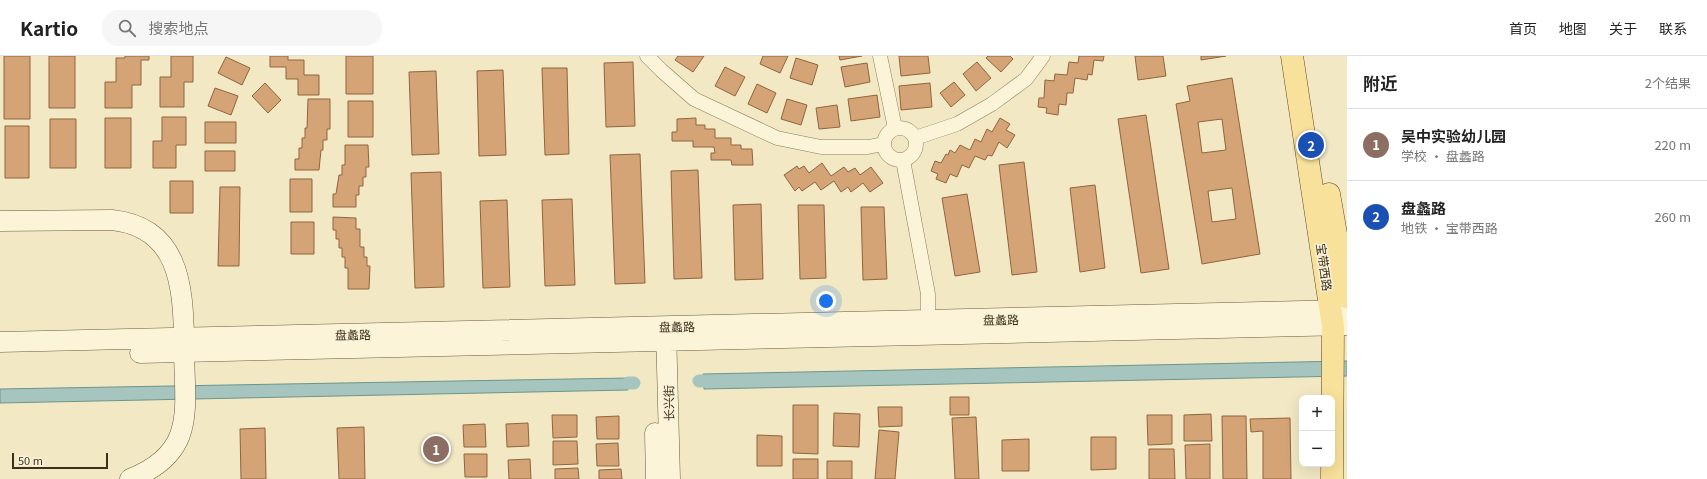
<!DOCTYPE html>
<html lang="zh">
<meta charset="utf-8">
<style>
:root{--surface:#fff;--page:#f6f6f6;--text:#222;--muted:#767676;--line:#e0e0e0;--accent:#111827}
body{margin:0;font-family:Georgia,"Noto Sans SC",serif;background:var(--page);color:var(--text)}
.controls{position:absolute;right:12px;bottom:12px;display:grid;overflow:hidden;border-radius:8px;box-shadow:0 4px 16px #0002}
.controls button{width:36px;height:36px;display:grid;place-items:center;padding:0;border:0;border-bottom:1px solid var(--line);background:var(--surface);color:var(--text);font:20px sans-serif}
.scale{position:absolute;left:12px;bottom:10px;width:96px;box-sizing:border-box;padding-left:4px;border:2px solid #3e301e;border-top:0;font-size:11px;line-height:14px;white-space:nowrap;color:#3e301e;-webkit-text-stroke:3px #f9f1d5;paint-order:stroke}
.you{position:absolute;left:826px;top:245px;width:14px;height:14px;margin:-10px;border:3px solid #fff;border-radius:50%;background:#1a73e8;box-shadow:0 0 0 6px #1a73e833}
.badge{display:grid;place-items:center;width:26px;height:26px;border-radius:50%;background:var(--accent);color:#fff;font-size:13px;font-weight:700}
.pin{position:absolute;translate:-50% -50%;border:2px solid #fff;box-shadow:0 1px 4px #0006}
.list{margin:0;padding:0;list-style:none}
h2{display:flex;justify-content:space-between;align-items:center;height:52px;margin:0;padding:0 16px;font-size:17px}
h2 small{font-size:13px;font-weight:400;color:var(--muted)}
.list li{display:grid;grid-template-columns:26px 1fr auto;gap:12px;align-items:center;box-sizing:border-box;height:72px;padding:0 16px;border-top:1px solid var(--line)}
.list b{display:block;font-size:15px;white-space:nowrap}
.list p{margin:0;font-size:13px;white-space:nowrap;color:var(--muted)}
.list em{font-size:13px;font-style:normal;color:var(--muted)}
.icon{flex:none;width:22px;height:22px;fill:none;stroke:currentColor;stroke-width:2;stroke-linecap:round;stroke-linejoin:round}
.map{position:relative;flex:none;width:1347px;height:423px;overflow:hidden}
header{display:flex;align-items:center;gap:24px;box-sizing:border-box;height:56px;padding:0 20px;background:var(--surface);border-bottom:1px solid var(--line)}
header strong{font-size:19px}
nav{display:flex;gap:22px;margin-inline-start:auto;font-size:14px}
.search{width:280px;height:36px;background:var(--page);display:flex;align-items:center;gap:10px;box-sizing:border-box;padding:0 14px;border-radius:16px;color:var(--muted);font-size:15px}
main{display:flex}
aside{flex:1;background:var(--surface)}
.map>svg:first-child{display:block}
.water{fill:#a6c5be;stroke:#6c958d}
.lines{fill:none;stroke-linecap:round;stroke-linejoin:round}
.canal{stroke:#a6c5be;stroke-width:13}
.building{fill:#d4a477;stroke:#90643c;fill-rule:evenodd}
.street-casing{stroke:#8f7a58;stroke-width:15}
.secondary-casing{stroke:#715a3c;stroke-width:21}
.primary-casing{stroke:#5d472d;stroke-width:23}
.street{stroke:#fcf4d9;stroke-width:14}
.secondary{stroke:#fcf4d9;stroke-width:20}
.primary{stroke:#f8e19a;stroke-width:22}
.labels{text-anchor:middle;dominant-baseline:central;stroke-width:3;stroke-linejoin:round;paint-order:stroke}
.street-label{font-size:12px;fill:#3e301e;stroke:#f9f1d5}
</style>
<header>
<strong>Kartio</strong>
<div class="search"><svg class="icon" aria-label="search" viewBox="0 0 24 24"><circle cx="10" cy="10" r="6"/><path d="M15 15l6 6"/></svg>搜索地点</div>
<nav><a>首页</a><a>地图</a><a>关于</a><a>联系</a></nav>
</header>
<main>
<div class="map">
<svg width="1347" height="423" viewBox="0 0 1347 423">
<rect width="100%" height="100%" fill="#f2e8c4"/>
<path class="water" d="M1347 305V320L704 333 703 318Z
M628 322V334L0 347V333Z"/>
<g class="lines">
<path class="canal" d="M699 325H703
M628 327H634"/>
</g>
<path class="building" d="M4 0H30V63H4Z
M49 0H75V52H49Z
M125 0H149V4H141V29H132V52H105V26H116V2H125Z
M171 0H193V26H184V51H160V21H171Z
M270 0H288V4H304V19H319V39H298V23H286V11H270Z
M346 0H373V38H346Z
M678 0H704L693 16 675 4Z
M763 0H788L780 17 760 8Z
M839 0H862L840 4Z
M899 0H928L930 17 901 20Z
M988 0H1010L1013 3 1001 16 986 2Z
M1079 0H1104L1103 5 1094 4 1092 19 1088 18 1087 24 1075 22 1073 37H1067L1066 49 1059 48 1058 59 1046 57 1047 52 1038 51 1039 42H1044L1045 24 1054 25 1055 18 1067 19 1069 6 1078 7Z
M1135 0H1163L1166 20 1138 24Z
M1201 0H1226L1201 4Z
M226 1 250 12 242 29 218 17Z
M796 2 818 9 812 29 790 22Z
M633 6 635 70 606 71 604 7Z
M977 6 991 22 976 35 963 18Z
M867 7 870 26 845 31 841 11Z
M725 11 745 21 735 40 715 30Z
M542 12H567L569 98 545 99Z
M503 14 506 99 479 100 477 15Z
M436 15 439 98 412 99 409 16Z
M1232 22 1260 198 1202 208 1176 48 1190 45 1187 30ZM1222 63 1226 94 1202 97 1198 66ZM1232 132 1236 163 1212 166 1208 135Z
M954 26 965 39 951 51 940 37Z
M265 27 281 44 268 57 252 40Z
M930 27 932 51 901 54 899 30Z
M757 28 776 37 767 57 748 48Z
M215 32 238 40 231 59 208 50Z
M877 39 880 61 851 65 848 43Z
M308 43H330V73H327V84H323V94H321L319 114H295V103H299V92H302V82H305V72H307Z
M787 43 807 49 801 69 781 63Z
M348 45H373V81H348Z
M837 49 840 71 819 73 816 52Z
M1146 59 1169 213 1141 217 1118 63Z
M162 61H186V89H176V112H153V85H162Z
M105 62H131V112H105Z
M696 62V69H705V73H715V82H731V89H741V93H752L753 109H732L731 104H711V97H715L714 91H693V85H672V76H677V63Z
M1000 62 1010 68 1006 74 1015 79 1007 92 999 86 992 100 988 99 985 104 975 100 969 112 962 109 957 121 950 118 946 127 936 123 938 118 931 115 935 105 941 107 946 98 948 99 950 94 955 97 960 89 970 94 975 83 981 86 987 73 992 76Z
M50 63H76V112H50Z
M205 66H236V87H205Z
M5 70H29V122H5Z
M345 89H368L369 111H366V121H363V130H359V139H356V151H333V138H336L339 119H342V109H345Z
M205 95H235V115H205Z
M640 98 645 227 615 228 610 99Z
M1024 106 1037 216 1012 219 999 109Z
M822 107 831 120 844 111 848 116 855 112 860 119 871 111 883 127 870 136 863 127 851 136 848 131 841 136 834 125 821 134 815 126 802 135 799 131 795 135 784 119 797 110 799 113 804 110 809 117Z
M698 114 702 222 674 223 671 115Z
M441 116 444 231 415 232 411 117Z
M290 123H312V156H290Z
M170 125H193V157H170Z
M1095 129 1105 212 1080 216 1070 132Z
M220 131H240L239 210H218Z
M967 138 980 216 955 220 942 142Z
M572 143 575 229 545 230 542 144Z
M507 144 510 231 483 232 480 145Z
M761 148 763 223 735 224 733 149Z
M798 149H824L826 222 800 223Z
M861 151H884L887 223 863 224Z
M333 161 356 162V173H360V191H364V201H367V210H370L369 233H348V212H345V201H342V192H339V183H336V174H333Z
M291 166H314V198H291Z
M950 341H969V359H950Z
M793 349H818V398L793 397Z
M878 351H902V370L879 371Z
M834 357 860 358 859 391 833 390Z
M1211 358 1212 385H1184V359Z
M552 359H577V381L553 382Z
M1147 359H1172V388L1148 389Z
M619 360V383H597L596 361Z
M1222 360H1246L1247 423H1223Z
M976 361 979 423H955L952 362Z
M1290 362 1291 423H1263V375L1251 376 1250 363Z
M528 367 529 390 507 391 506 368Z
M485 368 486 391H464L463 369Z
M364 371 365 423H339L337 372Z
M265 372 266 423H241L240 373Z
M879 374 899 376 895 423H875Z
M757 379 782 380V410H757Z
M1091 381H1116V413L1091 414Z
M1029 383V415H1002V384Z
M553 385H577L578 408 553 409Z
M618 387 619 410H597L596 388Z
M1210 388V423H1186L1185 389Z
M1149 393H1174L1175 423H1149Z
M464 398H487V421H465Z
M530 403 531 423H509L508 404Z
M793 403H818V423H793Z
M827 405H852V423H827Z
M578 412 579 423H555V413Z
M621 413 622 423H599V414Z"/>
<g class="lines">
<g class="street-casing">
<path id="street" d="M647 0 661 14 694 43 777 82 821 91H868L883 88
M880 0 895 72
M884 88a16 16 0 1 1 32 0a16 16 0 1 1-32 0Z
M915 82 957 68 992 48 1026 23 1043 0
M903 104 928 238V273"/>
</g>
<g class="secondary-casing">
<path id="secondary" d="M0 165 112 164C178 171 183 228 184 282
M666 273 670 423
M0 286 1347 254
M140 297 1347 269
M655 377 656 423
M130 423C196 397 185 355 184 296"/>
</g>
<g class="primary-casing">
<path id="primary" d="M1292 0 1333 270 1332 423
M1329 138 1347 241"/>
</g>
<use href="#street" class="street"/>
<use href="#secondary" class="secondary"/>
<use href="#primary" class="primary"/>
</g>
<g class="labels">
<g class="street-label">
<text transform="translate(1325 211) rotate(82)">宝带西路</text>
<text transform="translate(1001 263) rotate(-1)">盘蠡路</text>
<text transform="translate(677 270) rotate(-1)">盘蠡路</text>
<text transform="translate(353 278) rotate(-1)">盘蠡路</text>
<text transform="translate(668 347) rotate(-91)">长兴街</text>
</g>
</g>
</svg>
<div class="controls">
<button>+</button>
<button>−</button>
</div>
<div class="scale">50 m</div>
<div class="you"></div>
<div class="pin badge" style="left:436px;top:393px;background:#8d6e63">1</div>
<div class="pin badge" style="left:1311px;top:89px;background:#1a4fb4">2</div>
</div>
<aside>
<h2>附近<small>2个结果</small></h2>
<ul class="list">
<li><span class="badge" style="background:#8d6e63">1</span><div><b>吴中实验幼儿园</b><p>学校 · 盘蠡路</p></div><em>220 m</em></li>
<li><span class="badge" style="background:#1a4fb4">2</span><div><b>盘蠡路</b><p>地铁 · 宝带西路</p></div><em>260 m</em></li>
</ul>
</aside>
</main>
